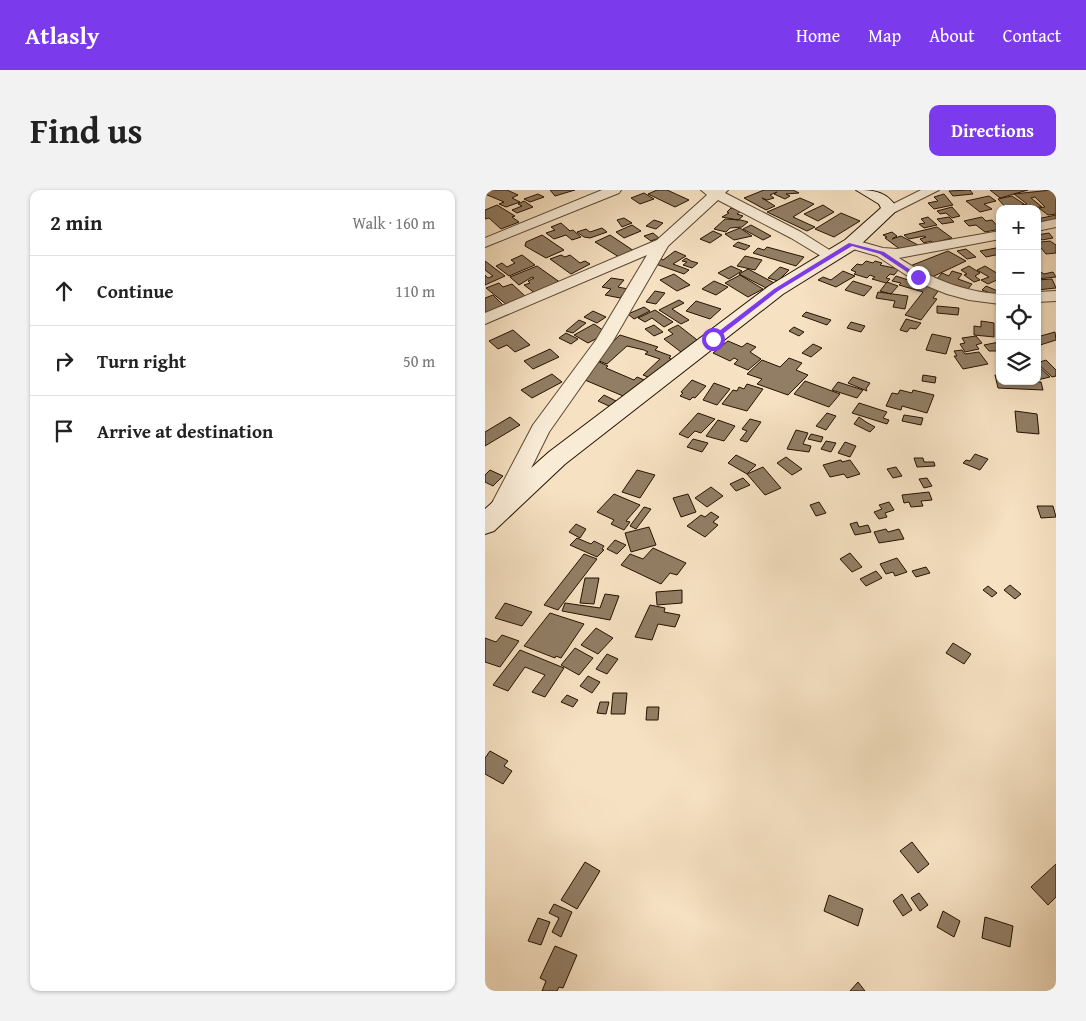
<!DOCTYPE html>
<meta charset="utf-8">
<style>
:root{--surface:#fff;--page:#f2f2f2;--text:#222;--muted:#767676;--line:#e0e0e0;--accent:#7c3aed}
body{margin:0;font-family:"Gentium Book Plus",serif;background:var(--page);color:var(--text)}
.controls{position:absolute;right:15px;top:15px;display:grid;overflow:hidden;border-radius:10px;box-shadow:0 1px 4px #0004}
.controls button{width:45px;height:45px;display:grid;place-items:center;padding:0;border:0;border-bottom:1px solid var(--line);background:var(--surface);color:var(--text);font:25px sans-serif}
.stop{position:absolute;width:15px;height:15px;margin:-11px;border:4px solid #7c3aed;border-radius:50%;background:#fff}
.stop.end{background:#7c3aed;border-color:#fff;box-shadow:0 1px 5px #0008}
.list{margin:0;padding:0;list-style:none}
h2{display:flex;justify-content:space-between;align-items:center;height:65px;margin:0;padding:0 20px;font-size:21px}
h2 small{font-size:16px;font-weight:400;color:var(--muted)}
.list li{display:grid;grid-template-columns:32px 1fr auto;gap:15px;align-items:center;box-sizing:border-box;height:70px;padding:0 20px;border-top:1px solid var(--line)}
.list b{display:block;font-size:19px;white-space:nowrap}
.list em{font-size:16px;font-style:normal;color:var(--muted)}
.icon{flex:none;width:28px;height:28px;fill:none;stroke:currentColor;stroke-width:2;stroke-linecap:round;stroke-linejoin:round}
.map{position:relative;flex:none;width:571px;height:801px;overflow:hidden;border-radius:10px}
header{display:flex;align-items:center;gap:30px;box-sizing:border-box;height:70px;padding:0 25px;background:var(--accent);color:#fff}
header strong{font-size:24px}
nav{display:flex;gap:28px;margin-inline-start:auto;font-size:18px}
.intro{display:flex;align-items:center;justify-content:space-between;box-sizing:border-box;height:120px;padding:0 30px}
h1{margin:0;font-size:35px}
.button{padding:12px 22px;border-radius:10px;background:var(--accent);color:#fff;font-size:18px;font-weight:700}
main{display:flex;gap:30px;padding:0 30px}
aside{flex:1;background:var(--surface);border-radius:10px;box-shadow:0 1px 4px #0004}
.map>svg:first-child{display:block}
.building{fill:#927e65;stroke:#251200}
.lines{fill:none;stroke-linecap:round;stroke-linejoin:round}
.minor-casing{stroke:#594630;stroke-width:2}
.secondary-casing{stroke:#251200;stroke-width:2}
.minor{fill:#f9ecd7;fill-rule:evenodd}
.secondary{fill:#f9ecd7;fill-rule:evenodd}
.route{fill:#7c3aed}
</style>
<header>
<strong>Atlasly</strong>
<nav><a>Home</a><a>Map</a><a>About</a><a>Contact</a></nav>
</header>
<div class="intro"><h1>Find us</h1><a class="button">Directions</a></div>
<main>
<aside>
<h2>2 min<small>Walk · 160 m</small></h2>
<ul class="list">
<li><svg class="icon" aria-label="ahead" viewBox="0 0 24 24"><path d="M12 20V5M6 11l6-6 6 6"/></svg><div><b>Continue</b></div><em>110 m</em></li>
<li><svg class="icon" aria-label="right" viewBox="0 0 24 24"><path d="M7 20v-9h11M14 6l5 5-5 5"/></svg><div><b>Turn right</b></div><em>50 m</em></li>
<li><svg class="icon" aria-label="arrive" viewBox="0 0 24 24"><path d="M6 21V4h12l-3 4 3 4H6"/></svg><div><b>Arrive at destination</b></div></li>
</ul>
</aside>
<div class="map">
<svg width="571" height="801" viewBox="0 0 571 801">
<rect width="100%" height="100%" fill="#f6e1c2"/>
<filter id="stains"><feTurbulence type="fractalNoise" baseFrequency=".004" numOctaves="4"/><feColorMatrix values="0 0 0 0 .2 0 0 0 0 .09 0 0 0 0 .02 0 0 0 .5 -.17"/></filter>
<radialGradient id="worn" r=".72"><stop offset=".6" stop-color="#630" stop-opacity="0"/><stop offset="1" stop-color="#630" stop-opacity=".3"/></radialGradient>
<path class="building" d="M0 0H22L33 5 27 8 35 12 21 17 14 14 19 12 0 4Z
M65 0H90L70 6Z
M172 0H182L204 10 190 17 163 4Z
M279 0H308L314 3 301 4 305 6 300 9 289 4 292 2 285 5 289 8 282 10 277 8 290 16 281 20 259 8Z
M485 0 488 4 468 6 464 1Z
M505 0H543L515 8Z
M566 0 571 4V24L563 25 554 18 560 17 550 7 546 8 557 17 522 19 513 9 527 6 539 14 537 15 542 14 529 4Z
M159 3 169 9 155 14 146 8Z
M53 4 59 7 45 12 39 9Z
M459 4 468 15 449 19 443 13 453 11 449 7Z
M504 6 511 11 499 14 507 19 495 22 481 11Z
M315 8 329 14 308 27 330 37 322 41 282 22Z
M39 11 48 17 32 23 27 20 37 16 33 14Z
M12 15 30 26 27 27 34 32 16 39 4 28 0 29V20Z
M338 15 349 22 333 31 319 24Z
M467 17 475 26 467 28 461 23 455 24 452 21Z
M246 18 256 21 252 24 258 26 253 30 237 27 244 23 242 22Z
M356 23 375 31 349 47 330 39Z
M571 25V31L556 34 552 30V29Z
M443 27 452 35 439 38 434 34 440 33 436 29Z
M464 27 469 32 457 34 452 29Z
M497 27 501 31 507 30 515 39 500 42 491 35 484 36 479 31Z
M139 28 147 33 137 37 132 30Z
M240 29 256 30 263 32 257 37 245 38 241 42 229 39Z
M169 30 178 33 171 39 161 36Z
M76 33 85 41 88 40 96 47 87 50 81 45 69 49 61 43 70 40 66 37Z
M147 35 156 41 139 48 131 42Z
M266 35 286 46 278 50 258 39Z
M452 37 467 48 448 53 446 51 439 53 435 49 441 47 439 46 424 49 419 45Z
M117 38 122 42 105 48 99 47 92 42 101 39 105 42Z
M255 38 267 46 249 50 240 44Z
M228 41 237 45 225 53 215 49Z
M407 42 412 46 407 49 416 46 433 55 416 60 400 48 402 47 398 45Z
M168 43 174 48 166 51 159 46Z
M564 43 568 48 557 50 552 45Z
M57 45 79 60 61 68 40 56 41 52Z
M125 45 149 61 134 67 110 52Z
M552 48 556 52 565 51 571 55V63L561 64 556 58 552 59Z
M253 52 265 56 260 60 248 56Z
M282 57 319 67 311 76 268 63 273 58 279 60Z
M511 58 515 64 501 67 495 61Z
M481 59 491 67 482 69 472 61Z
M190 61 201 66 188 74 204 80 199 84 168 73 174 68 178 70Z
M463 61 481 71 445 88 425 76Z
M37 65 50 75 24 86 11 76 17 73 22 77 30 73 26 70Z
M76 65 80 67 85 65 95 73 100 71 105 74 86 84 65 69Z
M260 66 277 70 270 80 252 76Z
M201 68 206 71 213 73 207 78 198 75 202 72 197 71Z
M0 71 20 86 0 95V85L3 88 8 86 0 80Z
M381 71 388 73 390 71 397 73 395 75 414 79 409 85 405 84 401 88 405 89 401 93 387 89 390 87 385 85 382 88 369 84 371 82 366 80 372 74 377 75Z
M52 76 76 93 51 104 39 95 45 93 43 91 49 88 47 87 34 95 25 87Z
M246 76 257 81 244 89 233 83Z
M484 76 495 83 490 86 495 90 489 92 479 85 482 84 476 80Z
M500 76 515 85 512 88 514 89 503 94 496 90 504 87 492 80Z
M295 77 304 80 293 91 283 88Z
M263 79 293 95 285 100 254 84Z
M552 80 559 84 568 82 571 87 552 89Z
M358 81 370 86 351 97 333 90 338 87 346 90Z
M467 81 477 84 473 89 487 94 483 99 451 90 457 83 464 86Z
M189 84 205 95 192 101 175 90Z
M255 85 278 99 263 107 240 93Z
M411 86 454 100 448 108 452 109 436 130 420 125 438 102 414 95 416 93 407 91Z
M126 88 139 90 133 97 143 99 135 108 120 105 126 99 117 97Z
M567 89 571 98 552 100V90Z
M229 91 243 97 231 105 217 99Z
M368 91 387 97 379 106 360 100Z
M402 92 413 96 406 104 395 101Z
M14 93 18 97 27 94 41 107 22 115 1 98Z
M501 96 515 102V104L513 106 497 100Z
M170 101 180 103 171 114 161 112Z
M393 102 423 106 420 119 408 117 410 111 391 108Z
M8 105 20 117 0 124V108Z
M194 110 199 113 187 119 204 130 196 134 174 120Z
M211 111 236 119 225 129 201 121Z
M452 116 474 118 473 125 452 123Z
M159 117 165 121 149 129 143 124Z
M170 120 188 132 179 137 167 128 160 132 153 128Z
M108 121 121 127 112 133 99 127Z
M321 122 346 130 342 135 317 126Z
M421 129 436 133 431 139 425 138 422 142 415 140Z
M94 130 101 133 88 143 81 141Z
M496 131 509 133V147L489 145V136L496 137Z
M366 132 380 136 376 142 362 138Z
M109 134 122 143 103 153 89 145Z
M169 135 178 142 169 146 160 139Z
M193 135 216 153 196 162 179 149 188 144 183 140Z
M309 137 319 142 314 146 304 141Z
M28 140 45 155 30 162 22 155 13 159 4 151Z
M570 142 571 150 552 156V147Z
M81 143 93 149 86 154 74 148Z
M447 144 466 148 461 164 441 160Z
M135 145 173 157 170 160 186 166 184 168 188 170 168 189 158 185 175 169 160 164 163 162 159 160 142 156 122 174 109 169Z
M491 146 497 153 491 155 494 159 480 162 475 154 480 153 477 148Z
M243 151 257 157 262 153 271 157 265 162 276 169 263 180 249 174 253 170 249 168 245 171 228 163Z
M514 152 515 161H504L499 155Z
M328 154 337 158 326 167 317 163Z
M65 159 74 167 48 179 39 171Z
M477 160 480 164 494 162 503 174 478 179 469 166H472L469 161Z
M304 168 317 173 311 180 323 185 303 205 272 194 277 189 262 184 277 170 295 177Z
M561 170 571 180V186L567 187 552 173Z
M114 172 123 176 121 178 149 190 152 187 162 191 143 208 95 188Z
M552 175 565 187 552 190Z
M67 184 77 192 47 208 36 200Z
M438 185 451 187 450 193 437 191Z
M510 185 515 186V191L556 192 558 200 513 198Z
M368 187 385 193 381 199 382 201 363 193Z
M207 190 221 196 210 208 208 207 205 210 195 206 198 203 196 202Z
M320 191 355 204 344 217 309 204Z
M353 192 378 200 372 208 347 200Z
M229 193 245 199 232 215 218 210Z
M262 194 278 199 262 221 237 214 248 200 252 201 254 197 259 199Z
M415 200 427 203 428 200 449 205 442 223 417 216 416 220 401 216 407 203 413 204Z
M119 205 133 212 126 217 113 211Z
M374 213 402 222 398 228 404 230 402 234 367 223Z
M530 221 552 224 554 244 532 242Z
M213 223 230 229 216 243 210 241 203 248 194 244Z
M342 223 351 226 341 240 331 236Z
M419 225 438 228 436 235 417 231Z
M25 227 35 235 0 256V242Z
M374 227 381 232 390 237 385 242 369 234Z
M265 229 276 232 262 252 255 250 262 241 257 239Z
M233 230 250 236 239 251 221 246Z
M311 240 323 243 318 254 326 256 324 262 302 259Z
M326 244 338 247 336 252 323 249Z
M208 249 223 253 217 262 202 257Z
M341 251 351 253 346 262 336 259Z
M360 252 371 256 365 267 353 263Z
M490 264 503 269 495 280 478 273 481 270 485 271Z
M251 265 271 275 262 284 243 273Z
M301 267 317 279 307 285 292 273Z
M429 268H438L439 272H449L450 276 432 277Z
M356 270 357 272 365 270 375 284 362 288 359 284 345 287 338 275Z
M278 277 296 298 280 305 262 284Z
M411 277 417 286 408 288 402 279Z
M5 280 18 286 8 296 0 292V285Z
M152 280 170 285 155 308 137 302Z
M258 288 265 295 251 301 245 294Z
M442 288 447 296 439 298 434 289Z
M226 297 238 306 222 317 210 308Z
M444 302 447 310 436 311 438 316 426 317 424 312 419 313 417 305Z
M129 304 155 315 141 331 145 332 139 340 126 334 129 330 112 322Z
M203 304 211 322 196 327 188 308Z
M334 312 341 323 331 326 325 315Z
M404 312 409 320 400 323 402 327 394 329 389 322 397 319 394 315Z
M552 316H568L571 327 556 328Z
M159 317 166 319 151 339 145 336Z
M226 322 234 327 228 332 233 335 220 347 202 336 216 325 220 327Z
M372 332 374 337 383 335 386 342 370 345 365 334Z
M91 334 101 339 95 348 84 342Z
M164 337 171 355 146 362 140 343Z
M401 339 403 342 414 339 419 349 394 353 389 342Z
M92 348 106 354 109 351 119 356 117 359 119 360 112 367 85 355Z
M130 350 141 355 132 364 122 359Z
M168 358 201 373 192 385 185 383 176 394 136 375 145 364 158 369Z
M365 363 377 377 367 382 355 369Z
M99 364 112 369 73 420 59 415Z
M412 368 422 382 410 386 408 382 401 384 395 374Z
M441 377 445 383 431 387 427 381Z
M391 381 397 388 381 396 375 389Z
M100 388H114L109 414 95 413Z
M525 395 536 404 530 409 519 400Z
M503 396 512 403 507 407 498 400Z
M197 400V413L172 415 171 402Z
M120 404 134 406 125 430 77 421 80 413 115 418Z
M20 413 47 422 37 436 10 428Z
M165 415 180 418 179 422 195 425 190 437 173 434 167 450 150 447Z
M65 423 99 434 76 468 71 466 70 468 39 456Z
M111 438 128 448 113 464 96 455Z
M17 445 34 451 15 477 0 472V448L11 452Z
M468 453 486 464 479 474 461 463Z
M90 458 108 468 94 485 76 475Z
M35 460 79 478 60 507 47 502 60 485 40 477 23 501 8 495Z
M122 464 133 469 122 484 111 479Z
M103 486 115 492 107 503 95 496Z
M128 503H142L140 524H126Z
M82 505 93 510 88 517 76 512Z
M115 512H124L121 524 112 523Z
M162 517H174L173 530H161Z
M5 561 23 571 19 576 27 581 18 594 0 584V568Z
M427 652 444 674 433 683 415 661Z
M100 672 115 681 92 719 76 710Z
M571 674V707L563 715 546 697Z
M434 703 443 715 435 721 426 708Z
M417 704 427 720 418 726 408 711Z
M344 705 378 719 373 736 339 721Z
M69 714 87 722 76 747 67 742 74 728 64 723Z
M458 721 475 731 469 747 452 737Z
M500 727 528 736 525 757 497 748Z
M53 728 65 732 56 755 43 751Z
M70 756 92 765 78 798 74 797 72 801H57L61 791 55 788Z
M373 792 380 801H365Z"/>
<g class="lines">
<g class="minor-casing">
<path id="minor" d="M117 0H136L134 3 0 57V48Z
M216 0H243L240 3 316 42 354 66 346 71 341 69 306 48 233 10 183 56 128 151 64 242 25 321 17 323 9 321 6 315 48 235 111 150 162 65 0 134V123L172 50 222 5Z
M436 0H454L410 22 405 23 398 19Z
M571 29V37L552 41V33Z
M515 41V49L414 68C445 88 478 102 515 104V114L484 110 462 104 432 92 392 66 361 57 358 54 366 49 398 58 412 59Z
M571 101V111L552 112V102Z"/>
</g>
<g class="secondary-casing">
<path id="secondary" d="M371 0C391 0 402 2 413 19L372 58 298 104 80 274 9 341 0 344V319L64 262 284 96 360 50 396 18 394 14Z"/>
</g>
<use href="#minor" class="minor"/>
<use href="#secondary" class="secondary"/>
</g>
<path class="route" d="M364 53 399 62 436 87 431 88 395 64 367 56 293 101 230 150H225V148L289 99Z"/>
<rect width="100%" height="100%" filter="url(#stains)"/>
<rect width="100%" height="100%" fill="url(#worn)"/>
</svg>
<div class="controls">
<button>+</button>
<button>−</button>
<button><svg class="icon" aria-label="locate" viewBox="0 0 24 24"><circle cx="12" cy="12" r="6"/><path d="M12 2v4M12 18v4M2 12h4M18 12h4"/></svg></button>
<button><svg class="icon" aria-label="layers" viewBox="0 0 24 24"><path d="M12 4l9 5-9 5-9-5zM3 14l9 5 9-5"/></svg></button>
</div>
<div class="stop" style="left:228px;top:149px"></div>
<div class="stop end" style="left:433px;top:87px"></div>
</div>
</main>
